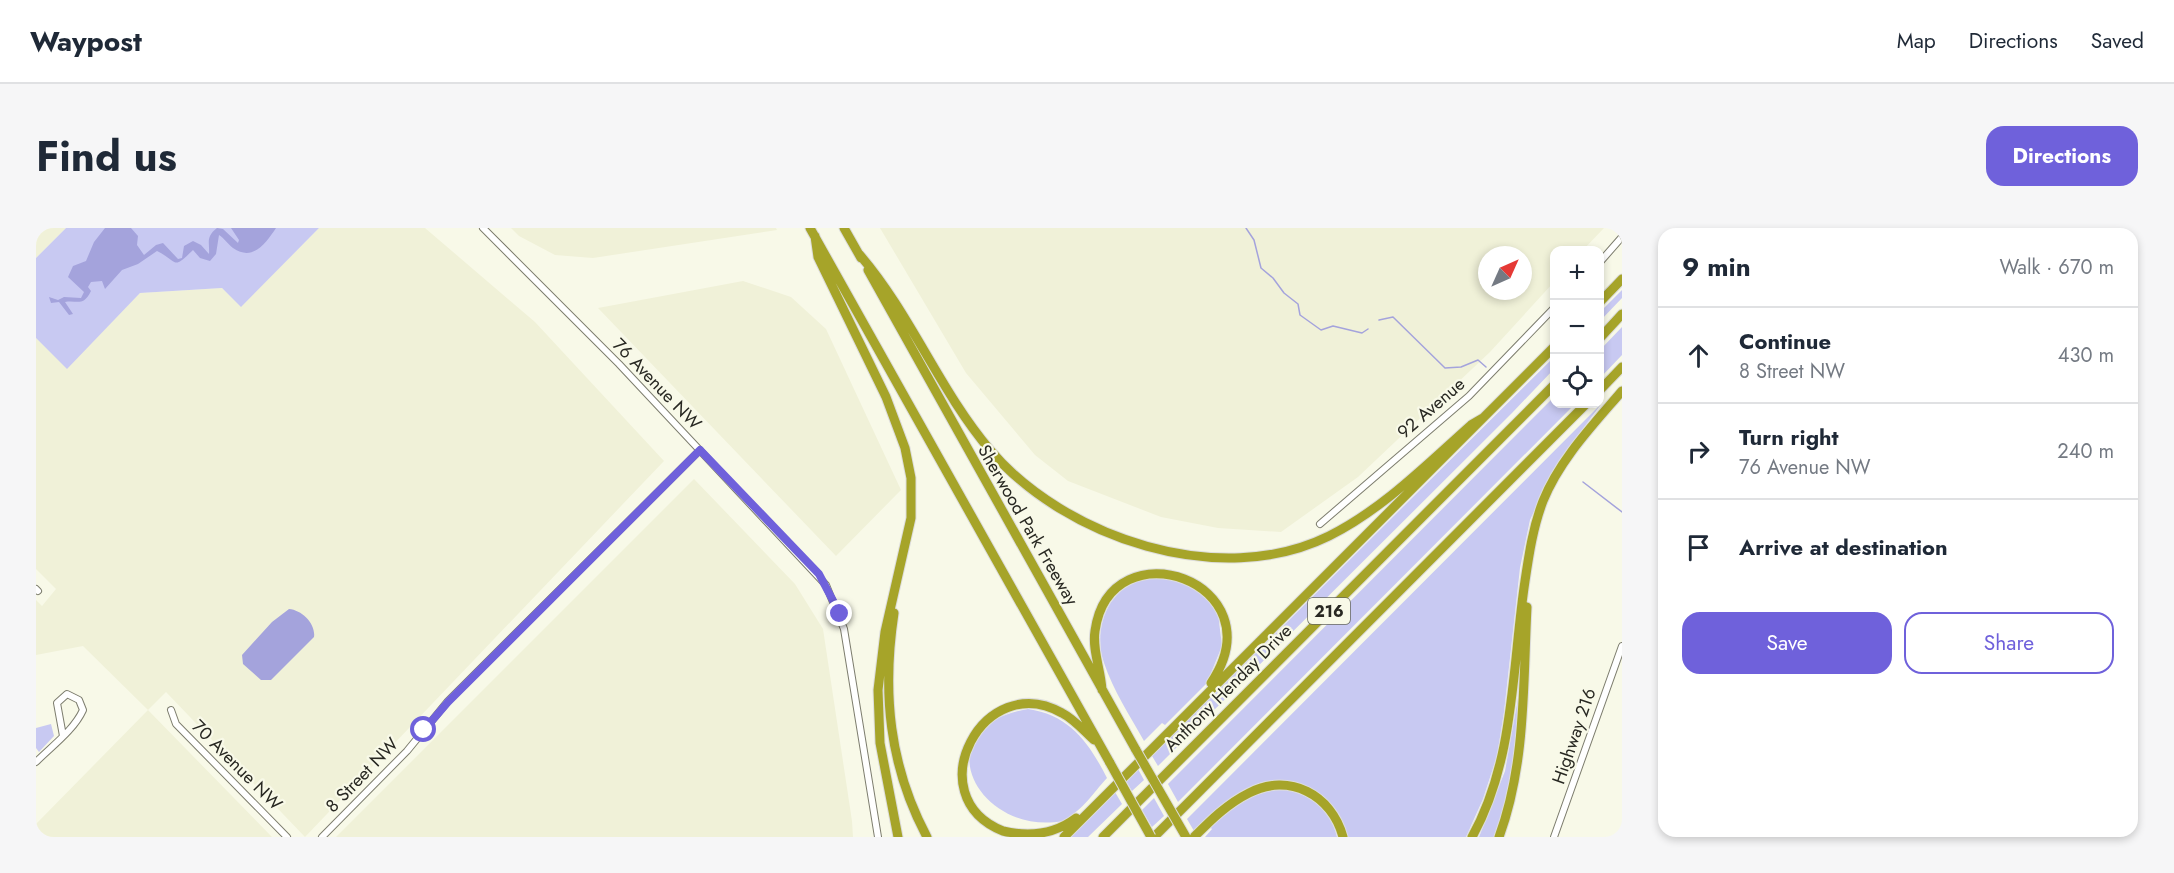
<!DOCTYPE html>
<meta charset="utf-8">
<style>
:root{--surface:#fff;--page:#f6f6f7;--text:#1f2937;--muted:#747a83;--line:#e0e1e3;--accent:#6f61db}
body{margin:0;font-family:Jost,sans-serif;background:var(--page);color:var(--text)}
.controls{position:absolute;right:18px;top:18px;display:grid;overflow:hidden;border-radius:12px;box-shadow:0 3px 9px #0003}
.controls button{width:54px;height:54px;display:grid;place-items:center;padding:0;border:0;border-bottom:2px solid var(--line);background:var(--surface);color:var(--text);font:30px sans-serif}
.compass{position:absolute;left:1442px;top:18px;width:54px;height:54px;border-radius:50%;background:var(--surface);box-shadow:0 3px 9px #0003;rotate:45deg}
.stop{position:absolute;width:18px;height:18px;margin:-14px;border:4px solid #6f61db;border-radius:50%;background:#fff}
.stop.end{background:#6f61db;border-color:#fff;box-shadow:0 2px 6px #0008}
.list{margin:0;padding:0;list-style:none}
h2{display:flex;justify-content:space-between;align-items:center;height:78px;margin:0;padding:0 24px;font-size:26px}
h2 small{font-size:20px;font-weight:400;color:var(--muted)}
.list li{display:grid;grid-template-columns:39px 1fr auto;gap:18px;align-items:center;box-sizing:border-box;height:96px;padding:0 24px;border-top:2px solid var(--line)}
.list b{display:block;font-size:22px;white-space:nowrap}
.list p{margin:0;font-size:20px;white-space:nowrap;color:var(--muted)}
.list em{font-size:20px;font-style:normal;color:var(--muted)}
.actions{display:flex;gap:12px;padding:18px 24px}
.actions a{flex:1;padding:14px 0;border:2px solid var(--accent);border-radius:18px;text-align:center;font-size:21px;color:var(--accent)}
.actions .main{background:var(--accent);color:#fff}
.icon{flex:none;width:33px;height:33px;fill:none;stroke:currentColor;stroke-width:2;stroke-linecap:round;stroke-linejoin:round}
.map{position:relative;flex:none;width:1586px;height:609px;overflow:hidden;border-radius:18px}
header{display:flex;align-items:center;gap:36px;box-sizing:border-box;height:84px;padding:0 30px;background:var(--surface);border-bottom:2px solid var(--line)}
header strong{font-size:28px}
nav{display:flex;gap:33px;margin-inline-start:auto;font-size:21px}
.intro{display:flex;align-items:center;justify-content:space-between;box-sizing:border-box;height:144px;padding:0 36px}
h1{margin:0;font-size:42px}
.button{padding:15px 27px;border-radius:18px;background:var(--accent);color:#fff;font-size:21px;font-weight:700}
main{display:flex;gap:36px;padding:0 36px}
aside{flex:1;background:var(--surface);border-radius:18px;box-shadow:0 3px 9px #0003}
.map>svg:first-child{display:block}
.built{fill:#f0f1d8;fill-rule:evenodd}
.green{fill:#c8c9f2}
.water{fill:#a4a3dc}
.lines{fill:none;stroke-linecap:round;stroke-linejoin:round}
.stream{stroke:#a4a3dc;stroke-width:1.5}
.minor-casing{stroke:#7d7d6e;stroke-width:8}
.highway-casing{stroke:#dddddc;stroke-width:11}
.minor{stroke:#fff;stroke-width:6}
.highway{stroke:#a6a429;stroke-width:9}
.highway-bridge-casing{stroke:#dddddc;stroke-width:11;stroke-linecap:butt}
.highway-bridge{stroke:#a6a429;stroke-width:9}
.route{stroke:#6f61db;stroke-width:8}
.labels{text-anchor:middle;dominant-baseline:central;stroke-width:4.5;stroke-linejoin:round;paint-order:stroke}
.shield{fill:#f8f9e8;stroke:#66675d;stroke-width:1.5}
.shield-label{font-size:16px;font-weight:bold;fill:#282822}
.street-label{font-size:18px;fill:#282822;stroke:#f8f9e8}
</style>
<header>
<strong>Waypost</strong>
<nav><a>Map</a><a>Directions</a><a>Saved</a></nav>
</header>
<div class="intro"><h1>Find us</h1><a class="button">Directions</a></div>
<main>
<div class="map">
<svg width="1586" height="609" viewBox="0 0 1586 609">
<rect width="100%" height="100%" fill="#f8f9e8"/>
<path class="built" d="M0 0H30L0 30Z
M283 0H389L499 94 628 233 269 609 130 464 112 482 236 609H0V596L112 482 47 418 0 427V372L6 378 20 361 0 341V110L31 140 104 65 186 60 205 78Z
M475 0H740L741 2 557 30 519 27 483 8Z
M844 0H1568L1547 22H1518V54L1454 124 1322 249 1245 304 1182 300 1125 289 1032 253 999 227 930 145ZM1451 27H1487V63H1451Z
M707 53 755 69 790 101 865 262 800 328 562 80Z
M658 251 759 356 787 401 816 593 817 609H300Z"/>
<path class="green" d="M30 0H283L205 79 186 60 104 65 31 141 0 110V30Z
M1586 62V70L1564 93V84Z
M1586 99V127L1564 150V122Z
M1518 129V141L1476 185 1122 538 1116 528Z
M1518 169V176H1539L1142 574 1132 556Z
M1566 175 1520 237 1494 292 1484 340 1468 484 1461 528 1447 571 1430 609H1311C1303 566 1256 540 1216 558 1193 568 1176 586 1158 603L1151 591Z
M1133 349 1162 360 1182 385 1186 418 1171 455 1129 497 1126 495 1108 513C1094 488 1077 462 1068 435 1057 404 1070 361 1106 352 1114 349 1124 350 1133 349Z
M1482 470C1491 491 1468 583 1460 609H1443L1469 543Z
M992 481C1034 487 1053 515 1071 550 1056 566 1049 580 1027 593 941 609 885 499 992 481Z
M15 496 18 508 3 524 0 520V500Z
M1102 541 1108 552 1096 563 1090 553Z
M1248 561C1275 567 1295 581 1301 609H1169L1176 601 1173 598C1197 578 1217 563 1248 561Z
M1079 564 1086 576 1052 609H1035Z
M1118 570 1128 588 1116 599 1106 582Z"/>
<path class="water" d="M69 0H95L102 8 101 17 108 27 120 17 127 15 142 31 146 30 148 18 157 13 165 17 173 26C174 16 169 9 181 0L187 1 202 15 203 12 195 0H240C230 15 217 34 197 20 192 16 188 10 183 7L180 26 174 33 164 30 157 22C136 42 144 35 121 23L102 36 86 42 69 61 66 53 55 54 52 59 55 63C47 79 42 72 29 74L37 86 33 87 23 74 15 75 13 69 22 72 28 69 45 70 48 64 32 49 37 38 50 33 58 14Z
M253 381C266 382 280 396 278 409L235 452H225L207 436 206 427 236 394Z"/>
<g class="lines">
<path class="stream" d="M1210 0 1218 12 1225 40 1237 50 1248 65 1262 76 1264 87 1285 102 1297 98 1326 105 1332 101
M1343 92 1357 89 1409 140 1425 139 1442 132 1450 139
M1547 254 1586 284"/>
<g class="minor-casing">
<path id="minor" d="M447 0 583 136 790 357 808 401 842 609
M1564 34 1586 9
M1284 296 1433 168 1518 80
M0 361 2 363
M135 482 140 496 251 609
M0 534C16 518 38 502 47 482L43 472 31 466 21 475 27 508
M286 609 371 523 412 473 664 222
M1518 609 1586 418"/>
</g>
<g class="highway-casing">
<path id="highway" d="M774 0 1074 535
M808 0 825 30
M779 8 782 29 850 169 869 220 875 250V290L849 404 842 462 844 515 862 609
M823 26C875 86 903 162 954 222 1029 310 1184 362 1293 308 1347 281 1390 237 1435 197L1447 190
M832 42 1100 522
M1564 74 1586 51
M1564 110 1586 86
M1564 162 1586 139
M858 385C846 464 853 538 891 609
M1066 462C1065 442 1056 422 1059 403 1074 296 1243 354 1175 455
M1040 590C1019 606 993 609 967 603 880 568 948 440 1026 485 1038 491 1048 503 1058 512
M1028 609 1518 119
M1067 609 1518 157
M1118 609 1550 176
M1158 609C1175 592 1191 576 1213 565 1253 544 1296 567 1307 609
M1436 609C1479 532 1476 438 1489 353 1493 326 1497 299 1507 273 1524 231 1557 197 1586 163
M1463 609C1490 536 1487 456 1491 379"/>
</g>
<use href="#minor" class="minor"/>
<use href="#highway" class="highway"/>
<g class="highway-bridge-casing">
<path id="highway-bridge" d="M1100 522 1150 609
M1074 535 1115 609"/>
</g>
<use href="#highway-bridge" class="highway-bridge"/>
</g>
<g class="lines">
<path class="route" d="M388 502 412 474 664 222 783 346 804 386"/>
</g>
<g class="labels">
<rect class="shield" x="1272" y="370" width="42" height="26" rx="4.5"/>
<g class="shield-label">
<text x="1293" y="383">216</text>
</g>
<g class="street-label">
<text transform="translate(621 156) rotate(46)">76 Avenue NW</text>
<text transform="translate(1395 180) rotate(-41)">92 Avenue</text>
<text transform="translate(992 297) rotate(60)">Sherwood Park Freeway</text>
<text transform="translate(1192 460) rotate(-45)">Anthony Henday Drive</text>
<text transform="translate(1538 508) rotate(-71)">Highway 216</text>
<text transform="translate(201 537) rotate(45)">70 Avenue NW</text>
<text transform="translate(326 547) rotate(-46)">8 Street NW</text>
</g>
</g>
</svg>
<div class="controls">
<button>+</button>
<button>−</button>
<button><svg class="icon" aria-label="locate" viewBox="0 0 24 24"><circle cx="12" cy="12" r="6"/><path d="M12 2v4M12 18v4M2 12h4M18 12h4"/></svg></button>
</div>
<svg class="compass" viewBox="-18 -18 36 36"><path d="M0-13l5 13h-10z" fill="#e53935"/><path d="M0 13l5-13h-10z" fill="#747a83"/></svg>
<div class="stop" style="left:388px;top:502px"></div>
<div class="stop end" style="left:804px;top:386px"></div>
</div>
<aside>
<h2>9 min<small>Walk · 670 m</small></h2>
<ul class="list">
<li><svg class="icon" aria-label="ahead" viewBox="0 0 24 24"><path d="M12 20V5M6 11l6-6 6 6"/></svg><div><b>Continue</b><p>8 Street NW</p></div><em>430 m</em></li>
<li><svg class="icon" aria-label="right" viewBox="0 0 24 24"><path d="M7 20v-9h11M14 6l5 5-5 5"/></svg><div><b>Turn right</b><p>76 Avenue NW</p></div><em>240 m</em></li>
<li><svg class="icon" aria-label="arrive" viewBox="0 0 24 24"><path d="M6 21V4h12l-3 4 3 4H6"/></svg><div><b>Arrive at destination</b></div></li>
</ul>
<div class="actions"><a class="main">Save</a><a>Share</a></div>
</aside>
</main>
